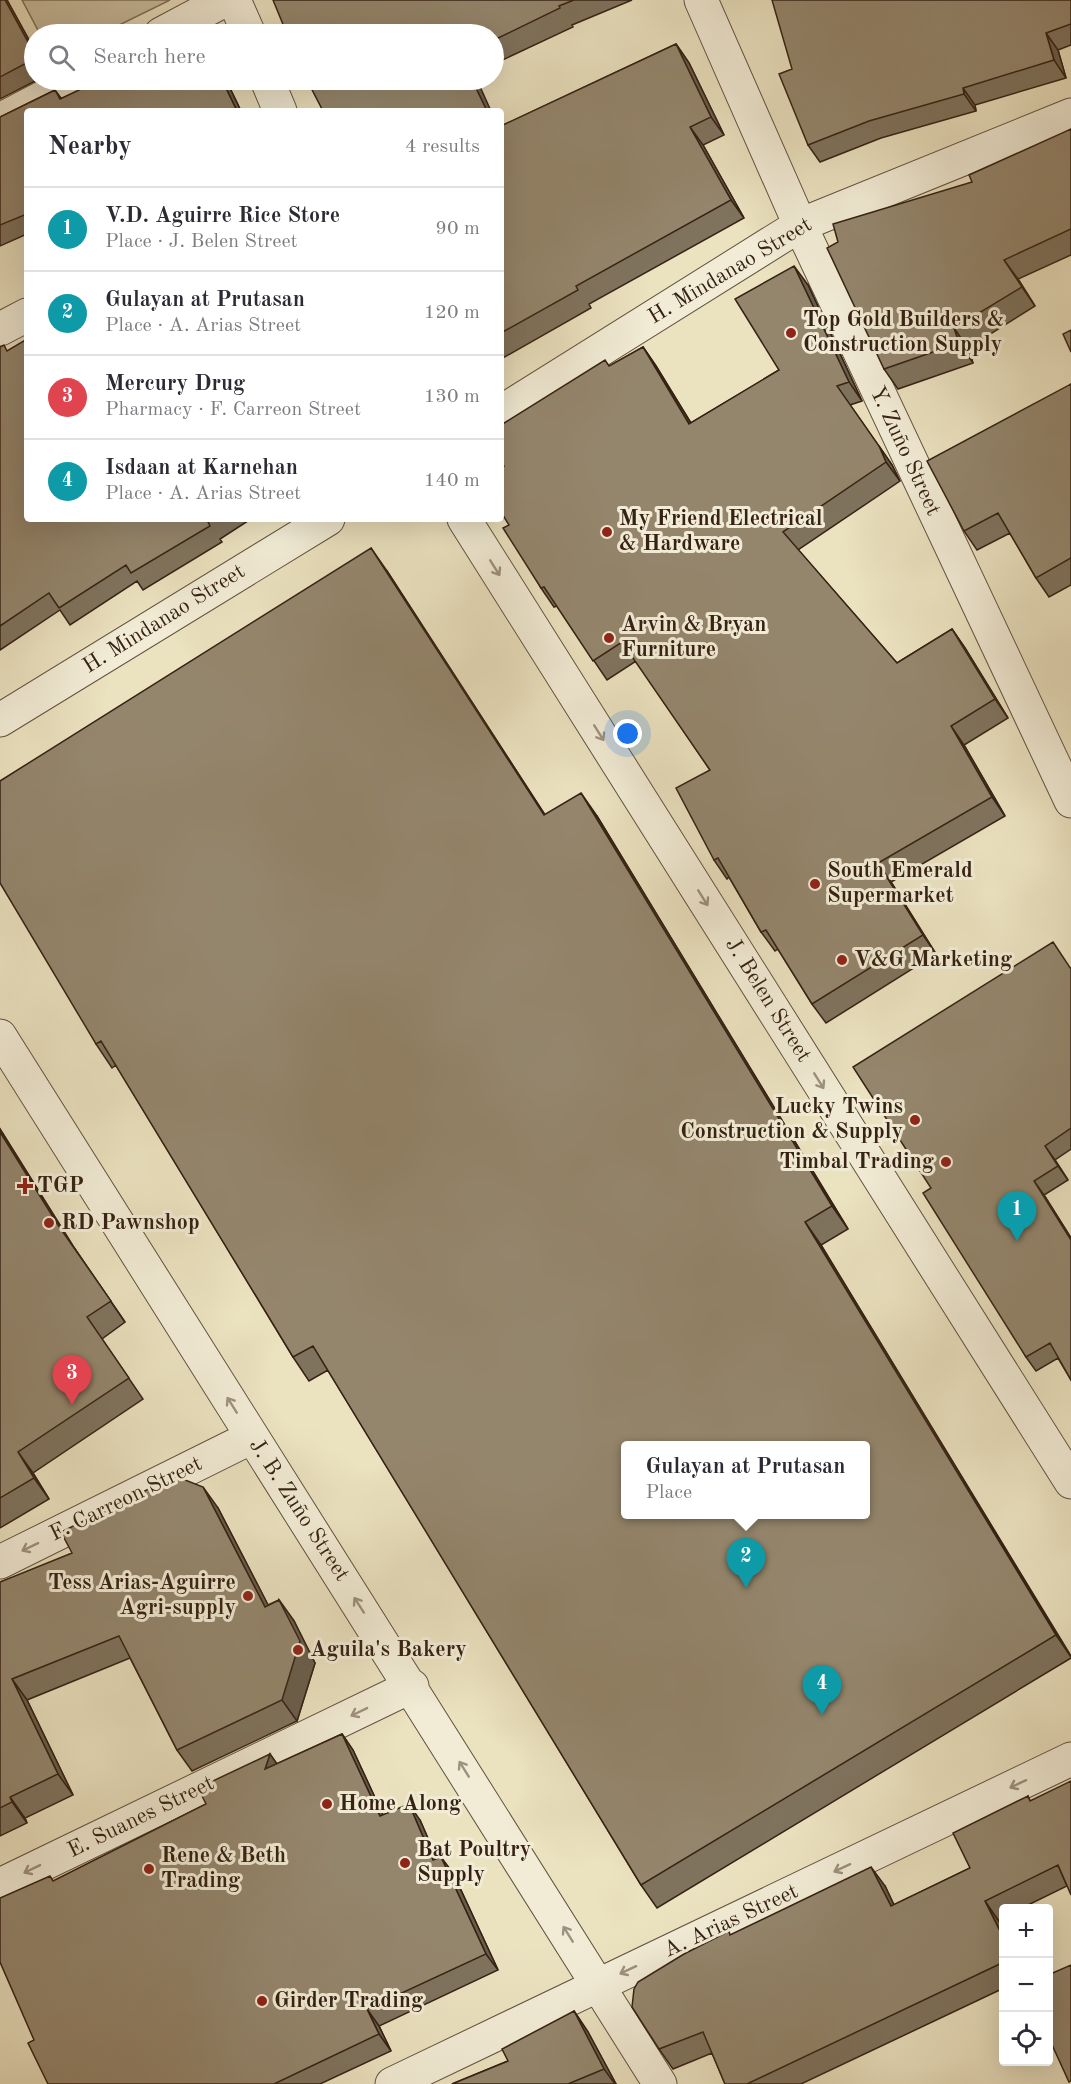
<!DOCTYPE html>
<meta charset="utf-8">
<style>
:root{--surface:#fff;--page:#f2f2f3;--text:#2b2b33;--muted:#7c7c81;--line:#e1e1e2;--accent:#2563eb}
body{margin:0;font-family:"Old Standard TT",serif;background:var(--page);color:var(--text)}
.controls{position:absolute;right:18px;bottom:18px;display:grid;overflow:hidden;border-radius:6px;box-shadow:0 6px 24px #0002}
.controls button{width:54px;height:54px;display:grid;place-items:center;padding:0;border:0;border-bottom:2px solid var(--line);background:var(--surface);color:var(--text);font:30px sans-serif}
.you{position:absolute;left:628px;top:734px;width:21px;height:21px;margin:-15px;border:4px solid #fff;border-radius:50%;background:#1a73e8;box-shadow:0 0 0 9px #1a73e833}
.badge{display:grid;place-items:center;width:39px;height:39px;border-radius:50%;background:var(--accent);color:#fff;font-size:20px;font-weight:700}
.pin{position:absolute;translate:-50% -50px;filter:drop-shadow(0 2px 3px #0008)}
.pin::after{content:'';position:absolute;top:32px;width:21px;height:18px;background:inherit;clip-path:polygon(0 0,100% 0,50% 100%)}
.popup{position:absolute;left:621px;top:1441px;width:249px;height:78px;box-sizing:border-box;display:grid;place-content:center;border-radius:6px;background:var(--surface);filter:drop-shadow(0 2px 4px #0005);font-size:20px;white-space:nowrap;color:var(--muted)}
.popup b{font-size:22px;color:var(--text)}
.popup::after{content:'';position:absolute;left:50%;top:100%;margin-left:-12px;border:12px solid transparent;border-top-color:var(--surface)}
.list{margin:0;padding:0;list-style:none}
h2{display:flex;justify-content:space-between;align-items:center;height:78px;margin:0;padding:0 24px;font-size:26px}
h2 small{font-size:20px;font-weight:400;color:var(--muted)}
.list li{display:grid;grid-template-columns:39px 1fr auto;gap:18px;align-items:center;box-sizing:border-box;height:84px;padding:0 24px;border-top:2px solid var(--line)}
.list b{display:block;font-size:22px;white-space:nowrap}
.list p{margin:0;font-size:20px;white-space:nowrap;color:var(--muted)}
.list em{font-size:20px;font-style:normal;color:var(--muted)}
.icon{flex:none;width:33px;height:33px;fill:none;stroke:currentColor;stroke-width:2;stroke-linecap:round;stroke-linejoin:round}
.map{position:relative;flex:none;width:1071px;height:2084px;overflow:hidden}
.search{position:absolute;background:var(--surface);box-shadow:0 6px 24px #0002;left:24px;top:24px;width:480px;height:66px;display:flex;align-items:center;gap:15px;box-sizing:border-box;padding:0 21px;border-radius:33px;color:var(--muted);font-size:22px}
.panel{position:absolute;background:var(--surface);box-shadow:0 6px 24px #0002;left:24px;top:108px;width:480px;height:414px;border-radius:6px}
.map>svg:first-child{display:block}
.green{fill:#ccc1a3;stroke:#80725c;stroke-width:1.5}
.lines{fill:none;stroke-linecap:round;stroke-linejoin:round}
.minor-casing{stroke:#62523f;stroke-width:35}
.minor{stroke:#f2ecd6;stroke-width:33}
.wall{fill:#7f735e;stroke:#352214;stroke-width:1.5}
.shaded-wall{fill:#685e4c;stroke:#352214;stroke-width:1.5}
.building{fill:#94866d;stroke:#352214;stroke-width:1.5;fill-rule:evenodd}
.oneway{stroke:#9d917f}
.poi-dot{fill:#8f2418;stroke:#f2ecd6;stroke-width:2}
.labels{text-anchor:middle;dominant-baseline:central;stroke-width:6;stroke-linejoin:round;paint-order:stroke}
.street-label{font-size:22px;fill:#352214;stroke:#f2ecd6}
.poi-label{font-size:22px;font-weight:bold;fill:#352214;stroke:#f2ecd6;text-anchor:start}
</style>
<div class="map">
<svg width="1071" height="2084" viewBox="0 0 1071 2084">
<rect width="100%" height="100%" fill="#ebe2c0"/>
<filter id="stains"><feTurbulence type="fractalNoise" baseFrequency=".00333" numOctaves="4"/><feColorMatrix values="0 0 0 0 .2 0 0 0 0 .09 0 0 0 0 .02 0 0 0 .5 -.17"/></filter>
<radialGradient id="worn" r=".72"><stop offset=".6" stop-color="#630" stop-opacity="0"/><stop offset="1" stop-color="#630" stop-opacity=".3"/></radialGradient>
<path class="green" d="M22 0H170L101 34H40Z"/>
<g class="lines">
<g class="minor-casing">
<path id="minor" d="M234 0 249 34
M701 0 800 225 1071 801
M161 34 225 0
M267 80 280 111
M0 120 76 80
M0 329 27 315
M501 412 800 225 1071 115
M464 519 1071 1482
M0 720 328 519
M0 1036 660 2084
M0 1562 252 1437
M0 1885 412 1686
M392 2084 1071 1759"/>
</g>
<use href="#minor" class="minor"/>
</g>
<path class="wall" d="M0 0H7L34 49V80H37L0 99Z
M273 0H632L572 25 573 27 494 64V34Z
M1071 0V45L1058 50 1066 78 975 105 976 111 881 138 820 162 808 145Z
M676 44 689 63 724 135 703 145 744 218 589 304 591 308 501 359V126Z
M226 80 241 111H27V234L0 246V117L55 90 61 98Z
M1071 129V255L1018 279 1035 306 968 348 973 363 898 389 884 369 972 182Z
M808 285 862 401 850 405 892 465 900 481 798 550 897 663 952 629 965 648 1008 718 964 745 1005 816 891 882 936 954 826 1023 812 1004 778 949 775 951 761 932 729 877 727 879 714 860 710 770 636 661 607 680 557 606 554 607 541 588 509 525 504 466 610 366 643 347 656 366 691 423 779 370Z
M0 347 27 519H251L220 539 222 542 143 590 137 581 70 625 60 610 0 650Z
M1071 384V585L1049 597 1036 578 1010 533 977 550 964 531Z
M387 571 545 815 597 816 848 1229 821 1245 1071 1656V1658L657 1908 641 1885 328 1370 309 1381 293 1357 116 1065 112 1068 96 1044Z
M1071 968V1149L1055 1160 1068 1180 1044 1195 1071 1238V1380L1058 1358 1036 1371 1026 1357 931 1188Z
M0 1129 73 1246 125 1322 102 1339 143 1399 33 1473 49 1499 0 1528Z
M218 1508 268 1605 279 1600 294 1621 315 1663 297 1721 192 1771 177 1750 130 1658 27 1700 73 1795 25 1818 27 1823 0 1836V1582Z
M342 1734 353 1750 383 1815 420 1820 437 1859 453 1873 498 1970 379 2026 391 2051 320 2084H48L54 1881 206 1804 270 1754 277 1764Z
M1028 1796 1067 1886 1022 1908H1004V1918L998 1920 1004 1931V1988L801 2084H725L712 2053 673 2069 659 2049 731 1935 885 1886 894 1905 970 1868Z
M574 2011 588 2032 616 2084H452L508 2061Z"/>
<path class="shaded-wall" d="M5 0H7L34 49V53Z
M1046 33 1058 50 1066 78 1054 60Z
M676 44 689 63 724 135 711 117Z
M222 80H226L241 111H237Z
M472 80H477L491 111H487Z
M963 88 975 105 976 111 964 94Z
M690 127 703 145 744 218 731 200Z
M1004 260 1018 279 1035 306 1022 287Z
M794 266 808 285 862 401 849 382Z
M954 328 968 348 973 363 959 343Z
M643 347 656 366 703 443 689 424Z
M879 446 892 465 900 481 886 462Z
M371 548 387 571 560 838 544 815Z
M952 629 965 648 1008 718 995 699Z
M951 726 964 745 1005 816 992 797Z
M581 793 597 816 848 1229 832 1206Z
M878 863 891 882 936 954 923 935Z
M0 1129 73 1246 125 1322 58 1225 0 1132Z
M1045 1146 1055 1160 1068 1180 1058 1166Z
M1034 1181 1044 1195 1071 1238V1240Z
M805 1222 821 1245 1071 1657 1056 1635Z
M18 1452 33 1473 49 1499 34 1478Z
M203 1487 218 1508 280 1628 265 1607Z
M279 1600 294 1621 315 1663 297 1721 282 1700Z
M12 1679 27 1700 73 1795 58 1774Z
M342 1734 353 1750 391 1832 380 1816Z
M270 1754 281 1770 265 1769Z
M10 1797 25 1818 27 1823 12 1802Z
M409 1804 420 1820 445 1877 433 1860Z
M441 1857 453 1873 498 1970 486 1954Z
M871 1867 885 1886 904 1926 891 1906Z
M985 1901 998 1920 1004 1931V1939Z
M367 2009 379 2026 391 2051 379 2034Z
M574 2011 588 2032 616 2084H615L604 2069Z"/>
<path class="building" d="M0 0H5L34 53V59L0 77Z
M273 0H574L559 6 560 8 494 40V34H287Z
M772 0H1071V24L1046 33 1054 60 963 88 964 94 869 121 808 145 779 74 792 69Z
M676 44 711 117 690 127 731 200 576 286 578 290 501 333V126Z
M100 80H222L237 111H27V214L0 225V117L55 90 60 99Z
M307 80H472L487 111H323Z
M1071 129V229L1004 260 1022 287 954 328 959 343 884 369 827 248 838 242 833 224 972 182 969 175Z
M794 266 849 382 837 386 879 446 886 462 783 532 897 663 952 629 995 699 951 726 992 797 878 863 923 935 812 1004 766 930 761 932 718 858 714 860 676 788 710 770 622 642 593 661 544 587 541 588 503 528 509 525 501 512V467L504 466 501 462V425L605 360 609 366 643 347 689 424 779 370 735 299Z
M1071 330V352L1063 334Z
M27 339V519H214L208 522 210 526 131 573 126 565 59 608 49 593 0 626V347L4 345 7 351Z
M1071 384V558L1036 578 998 513 964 531 927 461Z
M371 548 544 815 581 793 832 1206 805 1222 1056 1635 641 1885 313 1346 293 1357 101 1041 96 1044 0 883V781ZM626 1446H866V1515H626Z
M1053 942 1071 969V1128L1045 1146 1058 1166 1034 1181 1071 1240V1380L1050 1343 1026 1357 923 1193 931 1188 853 1067Z
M0 1132 58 1225 111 1301 87 1317 129 1378 18 1452 34 1478 0 1498Z
M175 1476 203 1487 265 1607 279 1600 300 1641 282 1700 177 1750 119 1636 12 1679 58 1774 10 1797 12 1802 0 1808V1582L72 1553 61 1532Z
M342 1734 380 1816 409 1804 433 1860 441 1857 486 1954 367 2009 379 2034 274 2084H48L28 2043 34 2040 0 1962V1898L50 1876 53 1881 206 1804 198 1788 270 1754 265 1769Z
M1071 1781V1895L1058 1865 985 1901 1004 1939V1962L747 2084H725L703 2032 659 2049 632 2007 634 1989 638 1982 684 1954 729 1931 730 1935 871 1867 891 1906 970 1868 953 1833 1028 1796 1030 1801Z
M1071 1965V2081L1069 2082 1048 2036V1975Z
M574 2011 604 2069 568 2084H452L508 2061 502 2049Z"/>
<defs><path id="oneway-shaft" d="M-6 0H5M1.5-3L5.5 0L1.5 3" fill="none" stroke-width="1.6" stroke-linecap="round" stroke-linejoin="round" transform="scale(1.5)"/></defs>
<g class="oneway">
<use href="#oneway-shaft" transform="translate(495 568) rotate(58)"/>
<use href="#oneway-shaft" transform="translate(599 733) rotate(58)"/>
<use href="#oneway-shaft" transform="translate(703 898) rotate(58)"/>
<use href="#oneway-shaft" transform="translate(819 1081) rotate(58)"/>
<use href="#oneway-shaft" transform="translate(232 1405) rotate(-122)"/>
<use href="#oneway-shaft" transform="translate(30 1547) rotate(154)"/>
<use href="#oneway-shaft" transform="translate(359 1605) rotate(-123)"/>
<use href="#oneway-shaft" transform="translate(359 1712) rotate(154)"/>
<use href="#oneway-shaft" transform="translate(464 1769) rotate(-122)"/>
<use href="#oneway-shaft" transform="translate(1018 1784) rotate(155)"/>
<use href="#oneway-shaft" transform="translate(842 1868) rotate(155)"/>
<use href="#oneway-shaft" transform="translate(32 1869) rotate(154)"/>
<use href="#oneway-shaft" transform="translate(568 1934) rotate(-122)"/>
<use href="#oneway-shaft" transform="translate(628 1970) rotate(155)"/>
</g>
<g class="poi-dot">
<circle cx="791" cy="333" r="6"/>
<circle cx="607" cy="532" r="6"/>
<circle cx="609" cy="638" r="6"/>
<circle cx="815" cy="884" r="6"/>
<circle cx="842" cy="960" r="6"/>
<circle cx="915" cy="1120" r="6"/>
<circle cx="946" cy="1162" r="6"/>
<path d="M22 1177h6v6h6v6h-6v6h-6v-6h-6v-6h6z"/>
<circle cx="49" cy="1223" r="6"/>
<circle cx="248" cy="1596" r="6"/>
<circle cx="298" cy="1650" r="6"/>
<circle cx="327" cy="1804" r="6"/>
<circle cx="405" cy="1863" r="6"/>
<circle cx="149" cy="1869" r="6"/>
<circle cx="262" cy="2001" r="6"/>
</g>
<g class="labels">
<g class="street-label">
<text transform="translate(730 271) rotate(-31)">H. Mindanao Street</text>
<text transform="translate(905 451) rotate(65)">Y. Zuño Street</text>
<text transform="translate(164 619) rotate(-32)">H. Mindanao Street</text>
<text transform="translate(768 1000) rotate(58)">J. Belen Street</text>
<text transform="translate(126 1499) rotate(-26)">F. Carreon Street</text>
<text transform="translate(299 1510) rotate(57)">J. B. Zuño Street</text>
<text transform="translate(141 1817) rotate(-26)">E. Suanes Street</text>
<text transform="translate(731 1921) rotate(-25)">A. Arias Street</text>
</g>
<g class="poi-label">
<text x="803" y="320">Top Gold Builders &amp;<tspan x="803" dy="25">Construction Supply</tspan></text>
<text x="619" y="519">My Friend Electrical<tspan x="619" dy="25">&amp; Hardware</tspan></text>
<text x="621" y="625">Arvin &amp; Bryan<tspan x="621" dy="25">Furniture</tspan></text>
<text x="827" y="871">South Emerald<tspan x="827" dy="25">Supermarket</tspan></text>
<text x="854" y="960">V&amp;G Marketing</text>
<text x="903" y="1107" text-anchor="end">Lucky Twins<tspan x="903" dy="25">Construction &amp; Supply</tspan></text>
<text x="934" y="1162" text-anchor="end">Timbal Trading</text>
<text x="37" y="1186">TGP</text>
<text x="61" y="1223">RD Pawnshop</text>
<text x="236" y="1583" text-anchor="end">Tess Arias-Aguirre<tspan x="236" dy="25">Agri-supply</tspan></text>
<text x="310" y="1650">Aguila's Bakery</text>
<text x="339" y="1804">Home Along</text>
<text x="417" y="1850">Bat Poultry<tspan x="417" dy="25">Supply</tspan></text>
<text x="161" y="1856">Rene &amp; Beth<tspan x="161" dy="25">Trading</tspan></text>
<text x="274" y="2001">Girder Trading</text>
</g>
</g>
<rect width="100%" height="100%" filter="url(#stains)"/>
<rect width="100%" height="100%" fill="url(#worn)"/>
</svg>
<div class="controls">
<button>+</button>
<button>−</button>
<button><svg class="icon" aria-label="locate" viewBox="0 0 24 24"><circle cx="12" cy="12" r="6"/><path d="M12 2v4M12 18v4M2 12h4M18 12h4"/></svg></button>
</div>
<div class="you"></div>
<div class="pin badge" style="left:1017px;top:1241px;background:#0f9aa8">1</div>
<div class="pin badge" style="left:746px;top:1588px;background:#0f9aa8">2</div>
<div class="popup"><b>Gulayan at Prutasan</b>Place</div>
<div class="pin badge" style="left:72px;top:1405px;background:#e0444e">3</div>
<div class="pin badge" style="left:822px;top:1715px;background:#0f9aa8">4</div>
<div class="search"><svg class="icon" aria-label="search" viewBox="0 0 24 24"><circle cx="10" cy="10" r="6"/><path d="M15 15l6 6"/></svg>Search here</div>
<section class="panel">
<h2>Nearby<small>4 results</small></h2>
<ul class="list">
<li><span class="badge" style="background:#0f9aa8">1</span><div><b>V.D. Aguirre Rice Store</b><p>Place · J. Belen Street</p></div><em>90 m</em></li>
<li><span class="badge" style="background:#0f9aa8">2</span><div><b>Gulayan at Prutasan</b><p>Place · A. Arias Street</p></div><em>120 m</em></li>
<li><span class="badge" style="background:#e0444e">3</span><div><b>Mercury Drug</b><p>Pharmacy · F. Carreon Street</p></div><em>130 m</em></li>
<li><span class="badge" style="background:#0f9aa8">4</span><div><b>Isdaan at Karnehan</b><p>Place · A. Arias Street</p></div><em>140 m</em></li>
</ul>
</section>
</div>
